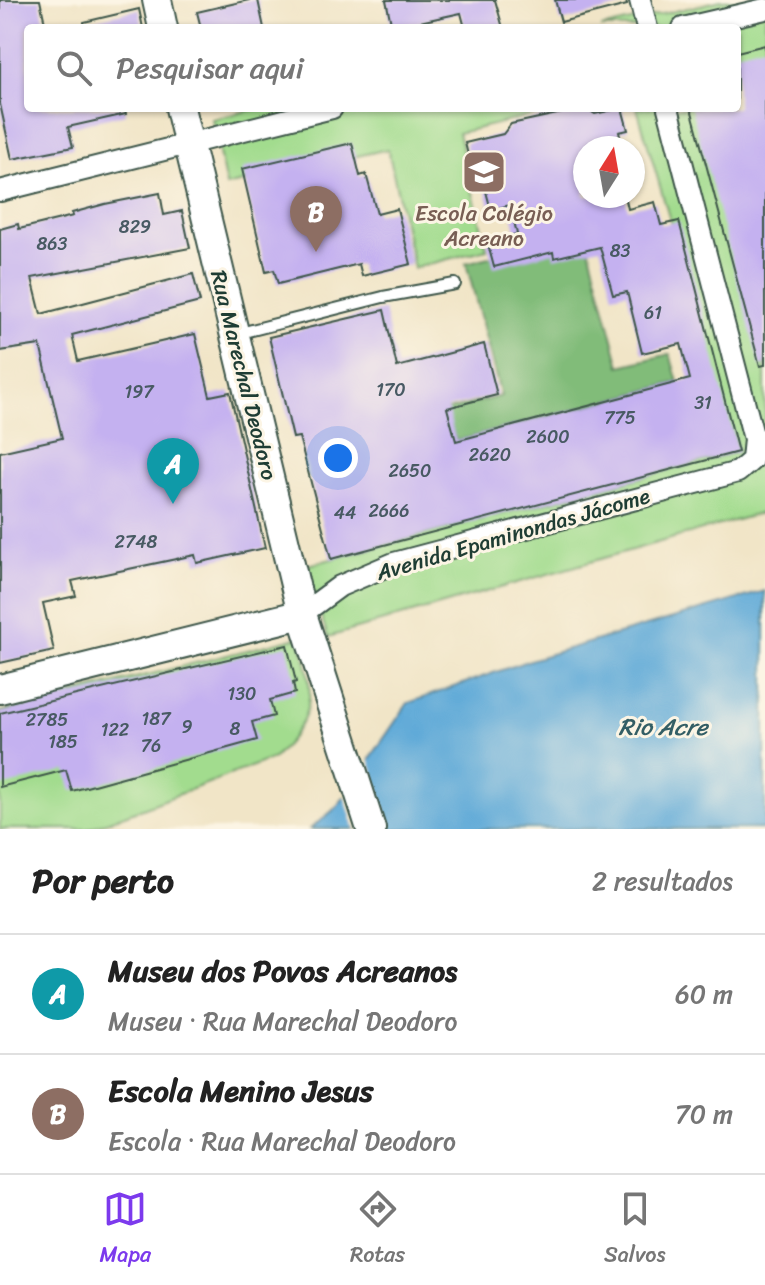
<!DOCTYPE html>
<html lang="pt">
<meta charset="utf-8">
<style>
:root{--surface:#fff;--page:#f2f2f2;--text:#222;--muted:#767676;--line:#e0e0e0;--accent:#7c3aed}
body{margin:0;font-family:Sriracha,sans-serif;background:var(--page);color:var(--text)}
.compass{position:absolute;left:573px;top:136px;width:72px;height:72px;border-radius:50%;background:var(--surface);box-shadow:0 2px 6px #0004;rotate:11deg}
.you{position:absolute;left:338px;top:458px;width:28px;height:28px;margin:-20px;border:6px solid #fff;border-radius:50%;background:#1a73e8;box-shadow:0 0 0 12px #1a73e833}
.badge{display:grid;place-items:center;width:52px;height:52px;border-radius:50%;background:var(--accent);color:#fff;font-size:26px;font-weight:700}
.pin{position:absolute;translate:-50% -66px;filter:drop-shadow(0 2px 4px #0008)}
.pin::after{content:'';position:absolute;top:42px;width:28px;height:24px;background:inherit;clip-path:polygon(0 0,100% 0,50% 100%)}
.list{margin:0;padding:0;list-style:none}
h2{display:flex;justify-content:space-between;align-items:center;height:104px;margin:0;padding:0 32px;font-size:34px}
h2 small{font-size:26px;font-weight:400;color:var(--muted)}
.list li{display:grid;grid-template-columns:52px 1fr auto;gap:24px;align-items:center;box-sizing:border-box;height:120px;padding:0 32px;border-top:2px solid var(--line)}
.list b{display:block;font-size:30px;white-space:nowrap}
.list p{margin:0;font-size:26px;white-space:nowrap;color:var(--muted)}
.list em{font-size:26px;font-style:normal;color:var(--muted)}
.icon{flex:none;width:44px;height:44px;fill:none;stroke:currentColor;stroke-width:2;stroke-linecap:round;stroke-linejoin:round}
.map{position:relative;flex:none;width:765px;height:829px;overflow:hidden}
.search{position:absolute;background:var(--surface);box-shadow:0 2px 6px #0004;left:24px;right:24px;top:24px;height:88px;display:flex;align-items:center;gap:20px;box-sizing:border-box;padding:0 28px;border-radius:8px;color:var(--muted);font-size:30px}
.sheet{height:344px;background:var(--surface)}
nav{display:flex;justify-content:space-around;align-items:center;box-sizing:border-box;height:112px;border-top:2px solid var(--line);background:var(--surface);font-size:22px;color:var(--muted)}
nav a{display:grid;justify-items:center;gap:4px}
nav .on{color:var(--accent)}
.map>svg:first-child{display:block}
.green{fill:#a2dc8e;stroke:#608c61;stroke-width:2}
.forest{fill:#81bc79;stroke:#507c56;stroke-width:2}
.water{fill:#61aad8;stroke:#407486;stroke-width:2}
.pier{fill:#f1e5c7}
.building{fill:#c4b1f0}
.lines{fill:none;stroke-linecap:round;stroke-linejoin:round}
.lane-casing{stroke:#3e564a;stroke-width:14}
.street-casing{stroke:#3e564a;stroke-width:24}
.secondary-casing{stroke:#3e564a;stroke-width:32}
.lane{stroke:#fff;stroke-width:10}
.street{stroke:#fff;stroke-width:20}
.secondary{stroke:#fff;stroke-width:28}
.labels{text-anchor:middle;dominant-baseline:central;stroke-width:6;stroke-linejoin:round;paint-order:stroke}
.number-label{font-size:18px;fill:#485a63}
.education-label{font-size:22px;fill:#785e54;stroke:#fcf5e5}
.street-label{font-size:22px;fill:#1f3d34;stroke:#fcf5e5}
.water-label{font-size:24px;font-style:italic;fill:#335e65;stroke:#fcf5e5}
</style>
<div class="map">
<svg width="765" height="829" viewBox="0 0 765 829">
<rect width="100%" height="100%" fill="#fcf5e5"/>
<filter id="ink" filterUnits="userSpaceOnUse"><feTurbulence type="fractalNoise" baseFrequency=".0125" numOctaves="2"/><feDisplacementMap in="SourceGraphic" scale="16" xChannelSelector="R" yChannelSelector="G"/><feConvolveMatrix kernelMatrix="1 2 1 2 8 2 1 2 1" color-interpolation-filters="sRGB"/></filter>
<filter id="wash" filterUnits="userSpaceOnUse"><feTurbulence type="fractalNoise" baseFrequency=".006" numOctaves="4" result="noise"/><feDisplacementMap in="SourceGraphic" scale="32" xChannelSelector="R" yChannelSelector="G"/><feGaussianBlur stdDeviation="1.8" result="paint"/><feColorMatrix in="noise" values="0 0 0 0 0 0 0 0 0 0 0 0 0 0 0 0 0 1.4 0 .05"/><feComposite in="paint" operator="in"/></filter>
<g filter="url(#wash)">
<rect width="100%" height="100%" fill="#f1e5c7"/>
<path class="green" d="M722 0H765V59L737 65V28H601Z
M260 108H565L458 133 487 249 414 268 388 149 226 186 212 119Z
M637 108H697L765 359V512L328 637 305 566 738 452Z
M299 637C315 692 317 714 274 758L88 829H0V712Z"/>
<path class="forest" d="M585 232 620 366 670 354 678 382 456 441 445 411 501 396 466 263Z"/>
<path class="water" d="M765 591V829H310L337 807 408 703 533 659Z"/>
<path class="pier" d="M368 755 391 829H355L343 792Z"/>
<g id="blocks">
<path class="building" d="M0 0H40L46 28H28V108H125L126 114 68 127 73 147 12 159 0 104Z
M249 0H258L264 28H201L197 12Z
M386 0H495L503 28H465L461 13 392 28Z
M555 0H626L627 5 561 22Z
M139 9 143 28H84V22Z
M765 45V365L760 366 691 108H737V52Z
M585 108 595 114 622 108 628 130 619 132 623 148H585V196H625L628 209 655 202 661 225 679 221 738 452 331 559 299 437 293 438 269 337 384 310 397 367 484 344 497 395 447 408 456 441 690 379 681 344 642 353 627 292 613 295 600 247 554 258 553 252 494 267 487 241 517 234 510 205 491 210 479 165 471 167 465 143 503 134 511 124Z
M352 143 360 176 366 174 377 214 397 209 411 264 362 276 359 264 278 284 274 270 266 272 242 169Z
M160 193 164 215 182 211 190 248 32 278 41 314 193 274 200 302 72 335 78 361 195 334 210 396 230 392 265 548 197 563 195 555 72 581 76 596 43 603 54 651 0 663V452L62 438 40 345 0 351V229L18 224 19 229 73 216 72 213 105 204Z
M287 645 296 682 293 683 295 693 270 700 274 716 252 722 257 740 72 791 66 770 0 787V713Z"/>
</g>
</g>
<g filter="url(#ink)">
<use href="#blocks" fill-opacity="0" stroke="#3e564a" stroke-width="2"/>
<g class="lines">
<g class="lane-casing">
<path id="lane" d="M236 334 383 297 455 284"/>
</g>
<g class="street-casing">
<path id="street" d="M640 0 647 28
M683 28 765 9
M0 191 332 108
M302 614 340 586 394 563 738 472 752 460 754 439 668 108"/>
</g>
<g class="secondary-casing">
<path id="secondary" d="M157 0 163 28
M180 108 302 614 371 829
M0 689 302 614"/>
</g>
<use href="#lane" class="lane"/>
<use href="#street" class="street"/>
<use href="#secondary" class="secondary"/>
</g>
</g>
<defs>
<g id="school-square" transform="scale(2.3)"><rect x="-9" y="-9" width="18" height="18" rx="4" fill="#8d6e63" stroke="#fcf5e5"/><path d="M0-5L7-2L0 1L-7-2ZM-4 1L0 2.5L4 1V4Q0 6-4 4Z" fill="#fff"/></g>
</defs>
<g fill-rule="evenodd">
<use href="#school-square" x="484" y="172"/>
</g>
<g class="labels">
<g class="number-label">
<text x="135" y="227">829</text>
<text x="52" y="244">863</text>
<text x="620" y="251">83</text>
<text x="653" y="313">61</text>
<text x="391" y="390">170</text>
<text x="139" y="392">197</text>
<text x="703" y="403">31</text>
<text x="620" y="418">775</text>
<text x="548" y="437">2600</text>
<text x="490" y="455">2620</text>
<text x="410" y="471">2650</text>
<text x="389" y="511">2666</text>
<text x="345" y="513">44</text>
<text x="136" y="542">2748</text>
<text x="242" y="694">130</text>
<text x="156" y="719">187</text>
<text x="47" y="720">2785</text>
<text x="187" y="727">9</text>
<text x="235" y="729">8</text>
<text x="115" y="730">122</text>
<text x="63" y="742">185</text>
<text x="151" y="746">76</text>
</g>
<g class="education-label">
<text x="484" y="213">Escola Colégio<tspan x="484" dy="25">Acreano</tspan></text>
</g>
<g class="street-label">
<text transform="translate(244 375) rotate(76)">Rua Marechal Deodoro</text>
<text transform="translate(513 534) rotate(-16)">Avenida Epaminondas Jácome</text>
</g>
<g class="water-label">
<text x="663" y="727">Rio Acre</text>
</g>
</g>
</svg>
<svg class="compass" viewBox="-18 -18 36 36"><path d="M0-13l5 13h-10z" fill="#e53935"/><path d="M0 13l5-13h-10z" fill="#767676"/></svg>
<div class="you"></div>
<div class="pin badge" style="left:173px;top:504px;background:#0f9aa8">A</div>
<div class="pin badge" style="left:316px;top:252px;background:#8d6e63">B</div>
<div class="search"><svg class="icon" aria-label="search" viewBox="0 0 24 24"><circle cx="10" cy="10" r="6"/><path d="M15 15l6 6"/></svg>Pesquisar aqui</div>
</div>
<section class="sheet">
<h2>Por perto<small>2 resultados</small></h2>
<ul class="list">
<li><span class="badge" style="background:#0f9aa8">A</span><div><b>Museu dos Povos Acreanos</b><p>Museu · Rua Marechal Deodoro</p></div><em>60 m</em></li>
<li><span class="badge" style="background:#8d6e63">B</span><div><b>Escola Menino Jesus</b><p>Escola · Rua Marechal Deodoro</p></div><em>70 m</em></li>
</ul>
</section>
<nav>
<a class="on"><svg class="icon" aria-label="map" viewBox="0 0 24 24"><path d="M3 6l6-2 6 2 6-2v14l-6 2-6-2-6 2zM9 4v14M15 6v14"/></svg>Mapa</a>
<a><svg class="icon" aria-label="directions" viewBox="0 0 24 24"><path d="M12 3l9 9-9 9-9-9zM9 14v-3h6M13 9l2 2-2 2"/></svg>Rotas</a>
<a><svg class="icon" aria-label="saved" viewBox="0 0 24 24"><path d="M7 4h10v16l-5-4-5 4z"/></svg>Salvos</a>
</nav>
